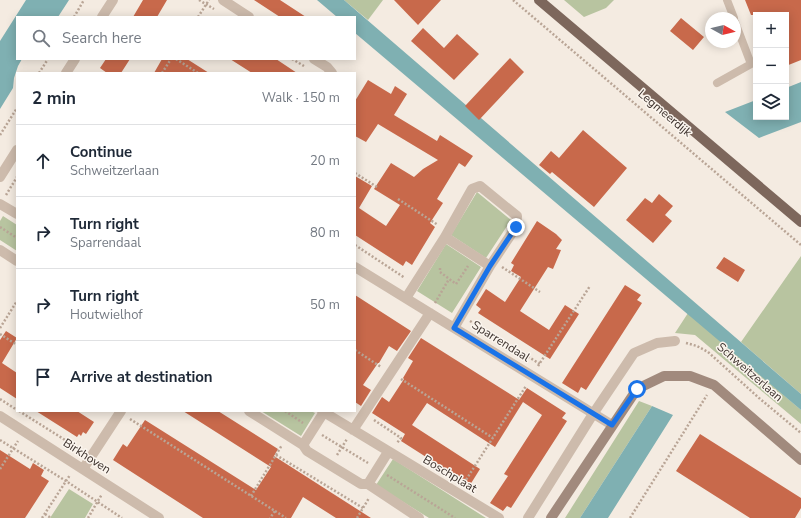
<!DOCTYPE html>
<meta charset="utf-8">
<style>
:root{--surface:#fff;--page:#f6f6f7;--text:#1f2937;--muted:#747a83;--line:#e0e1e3}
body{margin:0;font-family:"Nunito Sans",sans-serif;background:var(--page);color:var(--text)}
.controls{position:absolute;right:12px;top:12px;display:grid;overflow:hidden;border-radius:0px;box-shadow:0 2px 10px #0003}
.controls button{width:36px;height:36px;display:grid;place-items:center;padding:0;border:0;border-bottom:1px solid var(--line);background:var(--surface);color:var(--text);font:20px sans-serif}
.compass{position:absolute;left:705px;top:12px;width:36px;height:36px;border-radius:50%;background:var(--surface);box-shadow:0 2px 10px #0003;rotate:98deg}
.stop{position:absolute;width:12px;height:12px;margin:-9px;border:3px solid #1a73e8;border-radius:50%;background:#fff}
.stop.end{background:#1a73e8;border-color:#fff;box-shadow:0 1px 4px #0008}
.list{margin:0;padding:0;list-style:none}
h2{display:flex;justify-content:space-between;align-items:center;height:52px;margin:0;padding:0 16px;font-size:17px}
h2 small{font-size:13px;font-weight:400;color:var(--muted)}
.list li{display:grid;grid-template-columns:26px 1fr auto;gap:12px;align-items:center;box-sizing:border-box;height:72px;padding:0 16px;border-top:1px solid var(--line)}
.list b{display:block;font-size:15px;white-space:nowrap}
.list p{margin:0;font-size:13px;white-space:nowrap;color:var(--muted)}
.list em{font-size:13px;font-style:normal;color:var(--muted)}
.icon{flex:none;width:22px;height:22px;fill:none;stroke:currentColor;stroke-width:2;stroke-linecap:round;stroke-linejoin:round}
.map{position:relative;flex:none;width:801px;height:518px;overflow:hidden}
.search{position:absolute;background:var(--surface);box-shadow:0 2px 10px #0003;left:16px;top:16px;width:340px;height:44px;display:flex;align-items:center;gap:10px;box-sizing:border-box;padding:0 14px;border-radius:0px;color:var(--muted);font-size:15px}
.panel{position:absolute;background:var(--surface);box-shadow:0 2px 10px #0003;left:16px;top:72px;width:340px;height:340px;border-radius:0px}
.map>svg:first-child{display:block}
.green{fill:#b8c4a0}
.water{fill:#7fb0b2}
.building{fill:#c8694b}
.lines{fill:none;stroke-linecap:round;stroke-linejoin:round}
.path{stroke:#b9a596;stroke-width:2.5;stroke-dasharray:2 2;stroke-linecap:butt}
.lane{stroke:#cdbbac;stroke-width:8}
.street{stroke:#cdbbac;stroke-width:10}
.secondary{stroke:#a18a7d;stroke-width:10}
.primary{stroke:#7d675c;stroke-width:10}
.route{stroke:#1a73e8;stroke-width:5}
.labels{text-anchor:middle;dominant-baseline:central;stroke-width:3;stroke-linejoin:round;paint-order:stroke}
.street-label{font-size:12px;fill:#3b302b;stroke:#fbf5ee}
</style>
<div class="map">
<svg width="801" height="518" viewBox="0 0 801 518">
<rect width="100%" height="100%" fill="#f4ebe1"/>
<path class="green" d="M344 0H383L368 20Z
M564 0H614L606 8 584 17Z
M477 192 511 220 486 258 451 235Z
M3 216 17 225V251L0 240V221Z
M446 244 481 267 452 313 417 291Z
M801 256V394L741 342Z
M688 313 801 410V424L695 335 675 333Z
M639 401 652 406 580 518H565Z
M261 411H311L315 413 301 436Z
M393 459 486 518H429L376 485Z
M69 489 93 504 85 518H50Z"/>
<path class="water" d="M26 0H69L58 17H17V59H22L18 66 14 78 13 88 0 109V41Z
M317 0H344L801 394V410L355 33V17H337Z
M801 82V122L759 138 725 112 756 100V117H786V88Z
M652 406 673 415 608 518H580Z"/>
<path class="building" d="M143 0H167L157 17H133Z
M254 0H280L306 17H280Z
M394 0H441L418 25Z
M745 0H801V60L786 66V15H751Z
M681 18 704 37 693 50 670 31Z
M423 28 444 48 457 34 479 54 454 80 411 41Z
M510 58 524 72 479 120 465 106Z
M106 59H130L121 73H107L100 68Z
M162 59H187L209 73H154Z
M230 59H276L297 73H252Z
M368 80 391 94 395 86 407 94 394 115 437 141 440 135 473 156 465 167 459 163 437 199 443 203 430 223 435 227 412 265 406 261 403 266 355 235V176L372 186 359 208 386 226 400 205 374 189 391 163 414 177 423 169 438 160 378 124 366 142 355 136V101Z
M583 130 627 168 594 207 552 172 550 174 539 165 551 151 559 158Z
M659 194 673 206 665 215 672 221 653 243 626 220 645 198 652 203Z
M537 221 556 234 562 240 556 249 561 250 553 269 548 267 520 311 549 330 565 305 579 314 550 359 478 313 481 309 476 305 486 289 505 302 521 277 511 271 514 265 511 263Z
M724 257 745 270 738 282 716 268Z
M625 285 641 295 637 300 642 303 586 390 581 387 578 393 562 383Z
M355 295 411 331 397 351 389 346 379 363H378L363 385 371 390 361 406 355 402Z
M6 331 17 338 2 363 17 373V399L0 388V340Z
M421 338 521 401 519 400 527 388 566 413 562 418 567 421 511 508 507 506 503 511 490 503 508 476 504 474 542 415 523 402 495 447 427 403 412 425 480 469 470 485 401 441 405 434 372 413 382 397 389 402 404 379 403 378 413 361 408 358Z
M36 411H77L94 422 86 434 83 432 81 436 79 434 77 437Z
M183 411H218L278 449 274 456 371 518H336L303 497 291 518H203L113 460 123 444 127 447 145 420 256 490 271 467Z
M700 434 801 498V508L795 518H750L676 471Z
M0 450 30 469 33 463 44 470 41 476 49 481 25 518H0Z"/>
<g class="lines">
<path class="path" d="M199 0 214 9
M513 0 801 245
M74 17 84 0
M198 17 209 0
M176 59 198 73
M292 59 304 66
M39 73 48 59
M162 73 171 59
M0 135 17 108
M355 173 377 187
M6 195 17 177
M398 199 438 225
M0 227 17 238
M355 245 405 278
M502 267 540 292
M440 268V272L456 284 468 266
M435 303 449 279
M470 321 540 364
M0 328 17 301
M0 334 17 345
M686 343 697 346 708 352 759 398 801 433
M355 350 381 367
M538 366 590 286
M401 379 493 438
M0 399 17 410
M19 411 81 450
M285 411 303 423
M130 419 275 511 270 518
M374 420 401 438 397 443
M322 435 368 463
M0 440 66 481 122 518
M276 455 363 508
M337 455 347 439
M0 469 18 441
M387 475 455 518
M464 483 526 386
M251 496 282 445
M275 511 286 518
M45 514 51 518
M42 518 70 475
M88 518 102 494
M357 518 369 498
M630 518 707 395"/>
<path class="lane" d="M727 0 734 18
M717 83 751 64 735 22"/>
<path class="street" d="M223 0 249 17
M102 17 113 0
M314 59 327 67 332 73
M66 73 75 59
M0 177 17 150
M0 204 17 214
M445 237 490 266
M0 250 17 261
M355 267 612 425
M406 298 445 237 472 189 480 186 517 216 516 227 490 266 454 328
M249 411 303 445 307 451 361 484H368L419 518
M322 411 499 518
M0 416 159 518
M353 430 430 313
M303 445 324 412
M83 469 121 411
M368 484 388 452
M528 518 593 414 634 353 657 343 675 341"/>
<path class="secondary" d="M551 518 637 389 664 376H690L714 385 801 460"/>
<path class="primary" d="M539 0 801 222"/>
</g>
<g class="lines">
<path class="route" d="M516 227 490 266 454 328 612 425 637 389"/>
</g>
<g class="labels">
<g class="street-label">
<text transform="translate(665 113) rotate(40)">Legmeerdijk</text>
<text transform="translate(501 341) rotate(32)">Sparrendaal</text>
<text transform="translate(750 372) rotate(41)">Schweitzerlaan</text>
<text transform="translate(87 456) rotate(33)">Birkhoven</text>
<text transform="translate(450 474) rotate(31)">Boschplaat</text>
</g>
</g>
</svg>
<div class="controls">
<button>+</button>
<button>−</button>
<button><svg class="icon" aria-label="layers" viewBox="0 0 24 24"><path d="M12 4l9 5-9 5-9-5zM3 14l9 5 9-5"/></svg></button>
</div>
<svg class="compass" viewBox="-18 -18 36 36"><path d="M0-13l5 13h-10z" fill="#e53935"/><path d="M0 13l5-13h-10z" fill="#747a83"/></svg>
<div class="stop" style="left:637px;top:389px"></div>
<div class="stop end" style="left:516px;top:227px"></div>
<div class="search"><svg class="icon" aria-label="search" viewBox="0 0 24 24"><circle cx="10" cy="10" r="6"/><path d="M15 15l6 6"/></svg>Search here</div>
<section class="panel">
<h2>2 min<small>Walk · 150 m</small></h2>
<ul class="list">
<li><svg class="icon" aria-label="ahead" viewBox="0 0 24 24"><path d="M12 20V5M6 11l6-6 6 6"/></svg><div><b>Continue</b><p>Schweitzerlaan</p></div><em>20 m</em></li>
<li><svg class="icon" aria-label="right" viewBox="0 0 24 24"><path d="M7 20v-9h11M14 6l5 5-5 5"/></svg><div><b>Turn right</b><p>Sparrendaal</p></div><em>80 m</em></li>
<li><svg class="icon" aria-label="right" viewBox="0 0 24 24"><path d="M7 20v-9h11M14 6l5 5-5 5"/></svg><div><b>Turn right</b><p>Houtwielhof</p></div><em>50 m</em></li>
<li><svg class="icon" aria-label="arrive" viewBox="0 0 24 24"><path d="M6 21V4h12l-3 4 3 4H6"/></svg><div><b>Arrive at destination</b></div></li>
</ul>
</section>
</div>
